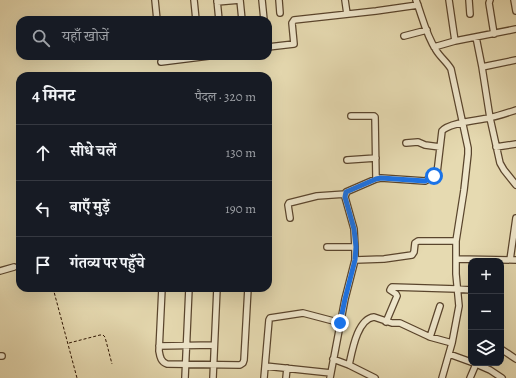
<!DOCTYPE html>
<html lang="hi">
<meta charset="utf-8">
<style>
:root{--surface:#171b24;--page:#20242c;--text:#f1f3f6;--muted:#9ea1a6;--line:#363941}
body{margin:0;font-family:Alegreya,"Noto Serif Devanagari",serif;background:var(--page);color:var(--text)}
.controls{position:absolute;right:12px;bottom:12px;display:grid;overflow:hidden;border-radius:8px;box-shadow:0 4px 16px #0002}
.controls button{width:36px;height:36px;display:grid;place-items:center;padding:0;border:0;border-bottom:1px solid var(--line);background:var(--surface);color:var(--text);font:20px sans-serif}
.stop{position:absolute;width:12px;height:12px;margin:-9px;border:3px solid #1a73e8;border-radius:50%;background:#fff}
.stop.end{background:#1a73e8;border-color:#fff;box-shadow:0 1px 4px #0008}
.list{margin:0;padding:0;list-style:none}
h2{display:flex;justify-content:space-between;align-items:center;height:52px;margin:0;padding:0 16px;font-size:17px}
h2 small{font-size:13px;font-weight:400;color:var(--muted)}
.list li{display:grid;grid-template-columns:26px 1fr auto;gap:12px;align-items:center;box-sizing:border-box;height:56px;padding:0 16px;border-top:1px solid var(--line)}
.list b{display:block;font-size:15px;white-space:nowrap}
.list em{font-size:13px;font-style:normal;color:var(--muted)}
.icon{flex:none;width:22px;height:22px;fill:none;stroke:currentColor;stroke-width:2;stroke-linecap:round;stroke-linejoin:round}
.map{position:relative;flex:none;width:516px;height:378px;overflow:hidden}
.search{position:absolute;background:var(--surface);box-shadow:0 4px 16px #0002;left:16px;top:16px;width:256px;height:44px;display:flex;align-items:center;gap:10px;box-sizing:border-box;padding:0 14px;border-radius:12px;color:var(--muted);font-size:15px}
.panel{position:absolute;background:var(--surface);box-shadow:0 4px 16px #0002;left:16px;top:72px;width:256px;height:220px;border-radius:12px}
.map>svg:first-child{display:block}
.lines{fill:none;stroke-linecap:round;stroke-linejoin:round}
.street-casing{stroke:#5a452d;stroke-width:8}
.path{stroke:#2c1301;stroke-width:1;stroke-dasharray:3 2;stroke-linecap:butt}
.street{stroke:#efe7cc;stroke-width:5.5}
.route{stroke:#1a73e8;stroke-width:5}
</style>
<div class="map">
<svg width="516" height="378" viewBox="0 0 516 378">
<rect width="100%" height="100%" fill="#e6dab1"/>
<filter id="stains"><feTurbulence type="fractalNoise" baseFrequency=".005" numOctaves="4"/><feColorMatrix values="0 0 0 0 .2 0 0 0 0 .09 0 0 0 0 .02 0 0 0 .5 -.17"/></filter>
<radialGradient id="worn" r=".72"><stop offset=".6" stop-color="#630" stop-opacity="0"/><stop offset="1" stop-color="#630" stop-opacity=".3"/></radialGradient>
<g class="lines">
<g class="street-casing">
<path id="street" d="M155 0 157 20
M194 0 196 20
M217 0 219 20
M240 0 242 20
M262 0 264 20
M279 0 280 13
M345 0 347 14
M416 0C422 16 426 35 436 50 440 57 447 62 451 69L468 148V154L464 190 456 241V274L459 306 452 343 442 378
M449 0 455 41
M469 0 470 14
M490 0 489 3 494 34
M514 0 516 11
M217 2 240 0
M404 36 427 30
M476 37 482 67 490 118 500 163 504 170 516 185
M268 47 294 44 292 23 294 20 376 11 418 5
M434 47 455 41 516 29
M161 62 209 56
M482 67 516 60
M351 116H374L375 117 376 179
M406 143 418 142 425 145 440 147
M496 147 516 144
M347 160 376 158
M290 218 288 205 289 203 317 196 346 194
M327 247H355
M456 259 516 260
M355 260 384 259 412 255 414 252 415 243 418 241H456
M510 260 516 218
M0 271 14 267
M162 288 159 351C160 357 161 362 167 364L240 365 243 363 244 360 248 288
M386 322 397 296 396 294 390 290 391 288 392 287 457 289 471 290
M430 337 440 306
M159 346 214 345
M501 349 516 359
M449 354 471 362
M0 356H2
M333 359 349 365 375 378
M474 363 490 370 502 378
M349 365C352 352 357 319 374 317L392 323H400L430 337 452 343
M265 366 331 373
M185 378 189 288
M213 378 217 288
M264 378 269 320 270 318 303 313 341 323
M286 378 287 368
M330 378 345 299 355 260V247L354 229 345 197 346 192 376 179 381 178 425 181 434 176 437 173 442 131C448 123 478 120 489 118 498 116 507 113 516 110
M470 378 476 364"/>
</g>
<path class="path" d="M53 288 77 378
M69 343 100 335H103L105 337 112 364"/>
<use href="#street" class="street"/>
</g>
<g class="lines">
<path class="route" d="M340 323 345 299 355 260 356 247 354 229 345 197 346 192 376 179 381 178 425 181 434 176"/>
</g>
<rect width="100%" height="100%" filter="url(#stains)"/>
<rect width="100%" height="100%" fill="url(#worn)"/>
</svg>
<div class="controls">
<button>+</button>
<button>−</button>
<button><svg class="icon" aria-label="layers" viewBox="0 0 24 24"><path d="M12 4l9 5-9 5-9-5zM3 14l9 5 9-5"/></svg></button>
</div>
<div class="stop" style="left:434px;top:176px"></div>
<div class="stop end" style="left:340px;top:323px"></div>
<div class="search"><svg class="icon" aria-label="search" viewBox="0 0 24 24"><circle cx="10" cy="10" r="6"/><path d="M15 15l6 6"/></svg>यहाँ खोजें</div>
<section class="panel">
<h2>4 मिनट<small>पैदल · 320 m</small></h2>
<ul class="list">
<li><svg class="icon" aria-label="ahead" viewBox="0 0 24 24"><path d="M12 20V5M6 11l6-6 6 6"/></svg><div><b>सीधे चलें</b></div><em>130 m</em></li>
<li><svg class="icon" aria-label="left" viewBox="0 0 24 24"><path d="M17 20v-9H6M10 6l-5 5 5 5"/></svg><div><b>बाएँ मुड़ें</b></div><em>190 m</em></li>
<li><svg class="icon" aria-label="arrive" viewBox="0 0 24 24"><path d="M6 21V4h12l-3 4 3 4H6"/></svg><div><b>गंतव्य पर पहुँचे</b></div></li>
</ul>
</section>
</div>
